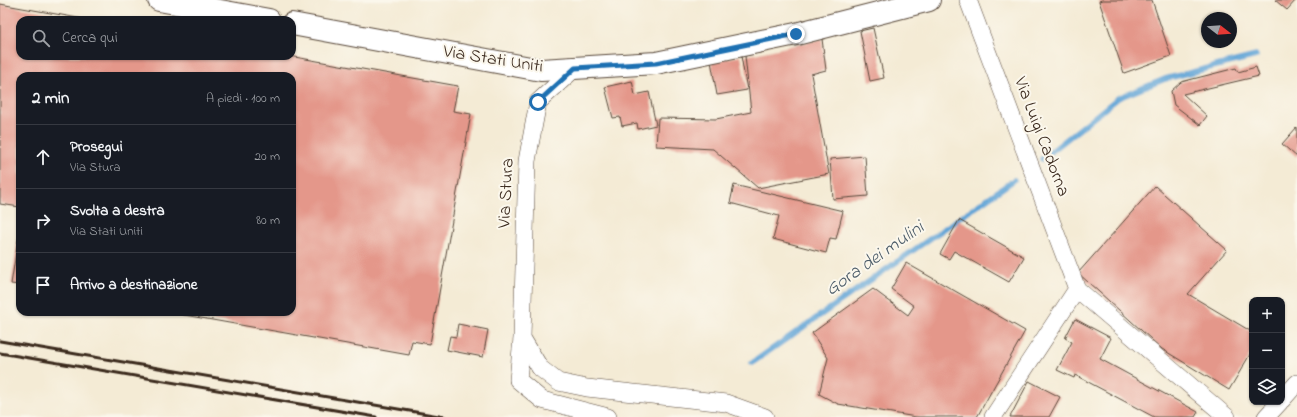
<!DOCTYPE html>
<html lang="it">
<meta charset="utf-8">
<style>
:root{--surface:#171b24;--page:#20242c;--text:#f1f3f6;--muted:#9ea1a6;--line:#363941}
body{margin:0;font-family:"Indie Flower",sans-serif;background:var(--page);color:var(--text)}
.controls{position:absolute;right:12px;bottom:12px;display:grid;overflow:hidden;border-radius:8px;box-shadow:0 1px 3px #0004}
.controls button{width:36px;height:36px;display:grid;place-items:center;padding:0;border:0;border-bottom:1px solid var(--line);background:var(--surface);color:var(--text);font:20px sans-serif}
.compass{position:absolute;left:1201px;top:12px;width:36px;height:36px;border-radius:50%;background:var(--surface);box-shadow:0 1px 3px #0004;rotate:107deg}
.stop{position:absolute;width:12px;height:12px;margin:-9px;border:3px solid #1f6fb2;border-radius:50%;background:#fff}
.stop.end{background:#1f6fb2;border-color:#fff;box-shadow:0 1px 4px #0008}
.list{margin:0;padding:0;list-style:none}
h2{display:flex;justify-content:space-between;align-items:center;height:52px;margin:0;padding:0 16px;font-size:17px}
h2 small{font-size:13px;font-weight:400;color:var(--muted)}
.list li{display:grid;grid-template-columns:26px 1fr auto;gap:12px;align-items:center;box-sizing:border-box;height:64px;padding:0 16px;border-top:1px solid var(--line)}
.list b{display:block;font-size:15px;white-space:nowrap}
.list p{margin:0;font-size:13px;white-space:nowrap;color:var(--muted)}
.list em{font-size:13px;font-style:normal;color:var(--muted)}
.icon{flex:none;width:22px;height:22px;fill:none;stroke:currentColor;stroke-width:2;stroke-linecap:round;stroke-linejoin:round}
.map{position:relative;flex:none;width:1297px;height:417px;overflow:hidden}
.search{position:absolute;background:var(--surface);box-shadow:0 1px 3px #0004;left:16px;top:16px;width:280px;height:44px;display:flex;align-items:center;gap:10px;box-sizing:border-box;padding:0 14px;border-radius:12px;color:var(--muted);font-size:15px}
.panel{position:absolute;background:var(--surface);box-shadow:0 1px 3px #0004;left:16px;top:72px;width:280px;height:244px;border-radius:12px}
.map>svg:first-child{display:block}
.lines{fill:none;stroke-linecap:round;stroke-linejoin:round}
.stream{stroke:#62a5d7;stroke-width:5.5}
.building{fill:#e4978a}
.street-casing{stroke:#574739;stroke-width:18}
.secondary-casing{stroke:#574739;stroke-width:24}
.street{stroke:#fff;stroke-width:17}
.secondary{stroke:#fff;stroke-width:22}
.rail{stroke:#3b2a1e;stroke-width:3}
.route{stroke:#1f6fb2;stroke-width:5}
.labels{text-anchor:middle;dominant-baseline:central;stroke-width:4;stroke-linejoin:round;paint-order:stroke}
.street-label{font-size:18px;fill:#3b2a1e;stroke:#fbf7ec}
.water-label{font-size:19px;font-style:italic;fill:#4b5b68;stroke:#fbf7ec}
</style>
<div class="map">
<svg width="1297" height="417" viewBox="0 0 1297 417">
<rect width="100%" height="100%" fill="#fbf7ec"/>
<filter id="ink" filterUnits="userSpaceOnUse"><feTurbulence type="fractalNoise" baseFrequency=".025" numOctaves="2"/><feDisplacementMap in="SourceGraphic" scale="8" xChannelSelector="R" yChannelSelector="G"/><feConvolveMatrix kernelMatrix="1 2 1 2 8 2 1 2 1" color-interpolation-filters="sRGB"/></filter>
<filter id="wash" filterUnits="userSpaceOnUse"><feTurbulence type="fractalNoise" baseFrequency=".012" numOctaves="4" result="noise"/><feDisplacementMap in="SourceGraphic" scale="16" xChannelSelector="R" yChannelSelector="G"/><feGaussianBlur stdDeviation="0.9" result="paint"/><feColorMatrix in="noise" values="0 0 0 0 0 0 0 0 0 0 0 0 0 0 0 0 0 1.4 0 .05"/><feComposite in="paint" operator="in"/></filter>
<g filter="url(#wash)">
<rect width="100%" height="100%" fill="#f4ebd5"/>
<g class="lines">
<path class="stream" d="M1042 159 1118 98 1165 79 1256 56
M752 363 1014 180"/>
</g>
<g id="blocks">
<path class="building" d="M1102 0H1152L1171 56 1124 73 1099 1Z
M1275 0H1296L1287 10Z
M0 4 84 19 20 20V56H289L458 86 453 111 471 114 430 344 412 341 409 355 173 313 292 312V76H20V207L0 204Z
M873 28 884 78 870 81 860 31Z
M822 39 826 70 811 74 829 174 758 188 713 149 656 146 658 118 716 119 751 112 745 56Z
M741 56 747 90 717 95 711 61Z
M1256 67 1259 76 1183 94 1207 116 1200 125 1174 105 1171 91 1181 82 1236 68 1238 72Z
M632 81 635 95 649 92 656 125 638 129 637 123 622 126 620 117 613 118 605 87Z
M1297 127V157L1282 144Z
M865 156 868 196 833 199 830 159Z
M734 185 843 211 836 239 830 238 826 253 773 239 779 216 730 203Z
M1155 186 1227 250 1188 294 1252 332V351L1229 390 1162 349 1078 273Z
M959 220 1024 257 1009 282 954 251 949 259 940 254Z
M19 234 20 235V285L11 284Z
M906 263 1025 331 977 417H916L838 404 819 394 828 358 812 333 873 289 908 315 914 306 891 289Z
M1075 319 1111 338 1100 359 1198 412 1195 417H1154L1075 375 1074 378 1057 370 1072 342 1065 338Z
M458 324 488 330 483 357 447 350 450 336 456 337Z
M1029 381 1060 397 1049 417H1010Z"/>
</g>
</g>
<g filter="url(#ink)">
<use href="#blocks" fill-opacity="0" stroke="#574739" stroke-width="1"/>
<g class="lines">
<g class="street-casing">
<path id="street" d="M968 0 1077 289 1227 417
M575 68 538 102 527 161 522 338 518 380 542 400 608 417
M522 338 540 368 558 382 587 388 726 403 765 417
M1282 400 1297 383
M993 417 1077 289
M1266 417 1280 402"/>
</g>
<g class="secondary-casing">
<path id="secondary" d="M159 0 269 20
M292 24 541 70 656 63 796 34 929 0"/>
</g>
<use href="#street" class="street"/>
<use href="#secondary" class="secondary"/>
<path class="rail" d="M0 341 445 417
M0 353 376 417"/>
</g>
</g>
<g class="lines" filter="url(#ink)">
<path class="route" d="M538 102 575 68 656 63 796 34"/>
</g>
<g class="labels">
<g class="street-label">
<text transform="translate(493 60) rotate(9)">Via Stati Uniti</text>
<text transform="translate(1041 137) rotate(69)">Via Luigi Cadorna</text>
<text transform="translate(507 193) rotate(-87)">Via Stura</text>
</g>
<g class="water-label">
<text transform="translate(875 259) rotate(-35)">Gora dei mulini</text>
</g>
</g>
</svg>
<div class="controls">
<button>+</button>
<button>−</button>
<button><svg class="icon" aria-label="layers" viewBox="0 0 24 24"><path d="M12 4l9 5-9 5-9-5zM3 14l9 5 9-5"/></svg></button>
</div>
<svg class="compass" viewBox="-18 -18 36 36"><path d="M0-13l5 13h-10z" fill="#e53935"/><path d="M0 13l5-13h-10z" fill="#9ea1a6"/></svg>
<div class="stop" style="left:538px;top:102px"></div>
<div class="stop end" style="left:796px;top:34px"></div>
<div class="search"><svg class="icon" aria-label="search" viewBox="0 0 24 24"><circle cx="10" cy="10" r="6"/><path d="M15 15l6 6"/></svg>Cerca qui</div>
<section class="panel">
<h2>2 min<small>A piedi · 100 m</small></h2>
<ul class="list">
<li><svg class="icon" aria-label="ahead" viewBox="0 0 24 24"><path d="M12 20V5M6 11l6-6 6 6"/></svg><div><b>Prosegui</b><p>Via Stura</p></div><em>20 m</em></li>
<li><svg class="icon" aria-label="right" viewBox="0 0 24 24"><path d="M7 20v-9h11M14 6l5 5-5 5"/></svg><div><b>Svolta a destra</b><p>Via Stati Uniti</p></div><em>80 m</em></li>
<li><svg class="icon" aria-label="arrive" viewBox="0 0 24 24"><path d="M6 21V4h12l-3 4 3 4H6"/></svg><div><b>Arrivo a destinazione</b></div></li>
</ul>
</section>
</div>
